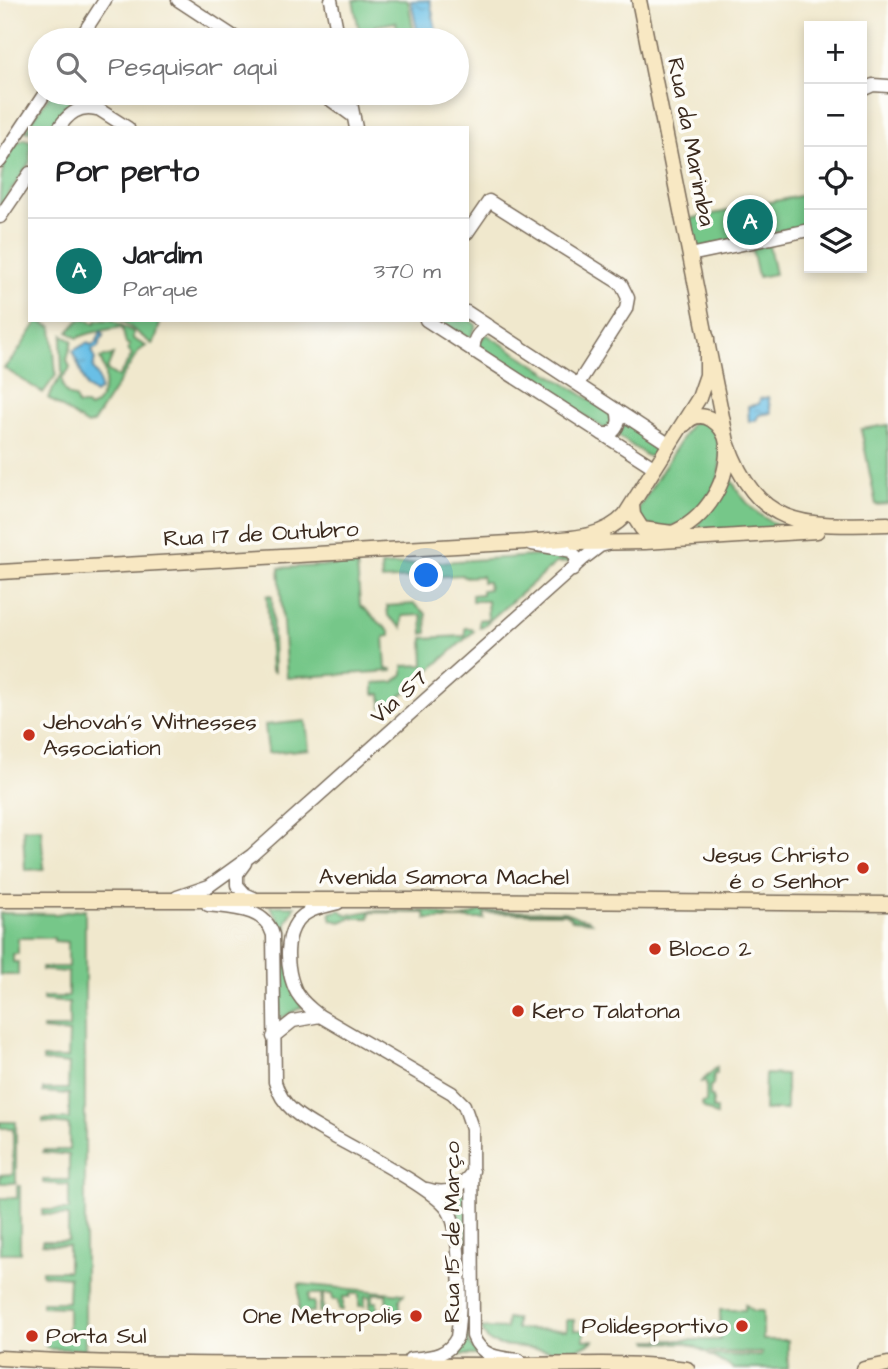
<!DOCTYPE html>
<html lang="pt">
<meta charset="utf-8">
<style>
:root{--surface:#fff;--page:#f2f2f2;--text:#202124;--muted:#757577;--line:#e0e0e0;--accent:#0f766e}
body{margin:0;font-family:"Architects Daughter",sans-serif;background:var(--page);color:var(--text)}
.controls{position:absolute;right:21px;top:21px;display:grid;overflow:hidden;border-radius:0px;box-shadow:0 4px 10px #0003}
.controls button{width:63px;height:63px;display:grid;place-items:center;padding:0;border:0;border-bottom:2px solid var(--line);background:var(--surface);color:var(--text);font:35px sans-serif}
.you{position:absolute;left:427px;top:576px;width:24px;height:24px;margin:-18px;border:5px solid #fff;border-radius:50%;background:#1a73e8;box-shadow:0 0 0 10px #1a73e833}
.badge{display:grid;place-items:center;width:46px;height:46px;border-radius:50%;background:var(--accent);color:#fff;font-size:23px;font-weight:700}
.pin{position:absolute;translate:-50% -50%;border:4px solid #fff;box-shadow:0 2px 7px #0006}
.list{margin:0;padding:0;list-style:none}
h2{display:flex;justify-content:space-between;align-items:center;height:91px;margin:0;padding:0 28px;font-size:30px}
h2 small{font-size:23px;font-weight:400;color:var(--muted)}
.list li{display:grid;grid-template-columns:46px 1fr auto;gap:21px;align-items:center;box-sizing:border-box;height:105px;padding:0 28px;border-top:2px solid var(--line)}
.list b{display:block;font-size:26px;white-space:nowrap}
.list p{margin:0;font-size:23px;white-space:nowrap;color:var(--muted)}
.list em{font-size:23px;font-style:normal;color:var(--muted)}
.icon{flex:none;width:38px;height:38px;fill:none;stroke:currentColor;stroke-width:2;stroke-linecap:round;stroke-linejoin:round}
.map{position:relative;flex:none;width:888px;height:1369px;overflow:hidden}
.search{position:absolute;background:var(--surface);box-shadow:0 4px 10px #0003;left:28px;top:28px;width:441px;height:77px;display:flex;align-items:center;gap:18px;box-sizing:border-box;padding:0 24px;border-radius:38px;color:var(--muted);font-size:26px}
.panel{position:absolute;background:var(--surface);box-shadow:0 4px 10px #0003;left:28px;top:126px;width:441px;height:196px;border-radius:0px}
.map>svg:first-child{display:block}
.green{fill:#76c789;stroke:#587854;stroke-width:2}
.water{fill:url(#water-ripples);stroke:#527482;stroke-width:2}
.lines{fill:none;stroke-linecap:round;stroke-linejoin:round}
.tertiary-casing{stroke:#7a6c5b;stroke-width:15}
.secondary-casing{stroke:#7a6c5b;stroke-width:17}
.tertiary{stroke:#fff;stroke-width:12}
.secondary{stroke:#f8e8c3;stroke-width:14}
.poi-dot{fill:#c8321e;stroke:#fdfcf7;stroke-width:2.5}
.labels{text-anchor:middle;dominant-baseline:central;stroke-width:7;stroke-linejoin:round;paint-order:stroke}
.street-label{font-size:23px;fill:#3b2a1e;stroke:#fdfcf7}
.poi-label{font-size:23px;fill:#3b2a1e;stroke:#fdfcf7;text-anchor:start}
</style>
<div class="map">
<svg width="888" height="1369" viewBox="0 0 888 1369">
<defs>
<pattern id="water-ripples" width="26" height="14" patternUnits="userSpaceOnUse" patternTransform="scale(1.75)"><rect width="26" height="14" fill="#69bfe6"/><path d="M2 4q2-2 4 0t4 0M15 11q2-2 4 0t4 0" fill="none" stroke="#589bba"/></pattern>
</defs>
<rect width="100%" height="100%" fill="#fdfcf7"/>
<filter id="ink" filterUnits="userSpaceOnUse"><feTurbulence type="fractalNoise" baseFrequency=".0143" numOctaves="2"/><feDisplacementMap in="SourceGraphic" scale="14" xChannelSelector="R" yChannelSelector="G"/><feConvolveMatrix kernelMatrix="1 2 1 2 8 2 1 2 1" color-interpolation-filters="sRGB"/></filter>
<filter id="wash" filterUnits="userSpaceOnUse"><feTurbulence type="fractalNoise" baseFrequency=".00686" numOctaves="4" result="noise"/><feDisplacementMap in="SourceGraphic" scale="28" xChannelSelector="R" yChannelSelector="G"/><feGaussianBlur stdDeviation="1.57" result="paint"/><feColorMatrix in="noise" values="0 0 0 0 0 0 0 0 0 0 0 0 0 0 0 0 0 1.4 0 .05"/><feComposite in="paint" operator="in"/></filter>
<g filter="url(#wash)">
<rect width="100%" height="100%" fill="#f0e8cd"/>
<path class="green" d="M353 0H408L415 40H399L396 22 374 26 377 40H361Z
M51 93H61L78 105 56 122 53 128H30V132L25 131Z
M24 139 30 141V162L0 207C0 185 0 149 24 139Z
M809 194V225L696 249 689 219Z
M768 241 775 274 758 277 751 244Z
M467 318 476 325 471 337 468 338 439 320H467Z
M79 320H88L94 324 97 320H113L133 332V339L146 346 139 351 93 423 87 425 48 398 62 374 61 346 63 335 72 341 67 360 70 368 62 379C63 389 65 395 75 398L78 405H86L89 408 96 405C107 388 108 376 100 358L113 355 107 370 118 377 132 355 128 350 130 345 126 344 122 327C106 330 92 331 77 338L68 332Z
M121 320H161L156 338 152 344Z
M38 321 52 327 56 375 43 393 4 368 15 356Z
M486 334 613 414 615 419 609 428H603L480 347 479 342Z
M697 419 715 428 721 458 717 486 687 522 666 528 646 525 639 515V508L690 425Z
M627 424 658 444 653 456H647L618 436 623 426Z
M888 425V504L876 505 861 429Z
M726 472C745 503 754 516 788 530L741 531 697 528Z
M564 554 569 557 571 562 556 563 483 626 479 627V620L488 619 487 601H472V595L482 594V590L489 589 488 582H482V576L463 577 462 575 382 580 381 566Z
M357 564 360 605 390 632V636L384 637 386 669H392V671L287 678 279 568Z
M270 595 272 596 274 672 271 670 267 596Z
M414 604 426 614 427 633 423 634 422 615 402 616V628L388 616 387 606Z
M465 628H471L474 631 393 703 382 707 381 694H374V683L394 682 403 674V666L424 665 423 638 465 636Z
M306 721 309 749 268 753 265 725Z
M41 828 44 869 25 870 23 829Z
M270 906H295L287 921 286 960 302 1007 280 1019 279 926 278 919Z
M85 909V1349H49L45 1345 43 1333H68V1307L42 1306V1302H68L69 1277 42 1275V1271H68V1246L42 1244V1241H68V1216L42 1214 43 1210H69V1185L43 1183V1180H69V1155L43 1152V1150H69V1125L43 1122V1119H69V1094L43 1092V1089H68L69 1064 43 1061V1058H68L69 1033 43 1030V1028H69V1003L43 1000V997H68V972L42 970V967H68V942L54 941V938H18V954H13V962H18V975H0V913L56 914Z
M340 910 347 915 370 911H431L455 919 464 918 480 911 566 912 579 918 589 920 591 922 572 920 567 914H562L484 913V919H426L425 913 370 912 369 918H350L341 922 332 920 330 913Z
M717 1067V1074H714L713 1085 710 1086V1097H713V1109H717V1116L703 1107 702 1103 706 1102V1082H701Z
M765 1074 786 1075V1110H764Z
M0 1122H16V1183H0V1175L13 1174V1128H0Z
M17 1186H20V1253H0V1198H17Z
M469 1188 467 1333 469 1343 478 1355H452L462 1338 463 1236 458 1215 449 1199 458 1196Z
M299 1284 404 1294 400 1299V1312H391V1307H387L386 1294H373V1302H377V1312H370V1296H365V1306H359V1294H350V1297H343V1310H339L338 1300H333L332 1294H323V1312H319L322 1294H309L308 1302H314V1312H305L304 1319H291V1313L299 1312Z
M745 1304 754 1311H763V1340H788V1369H734L710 1355 761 1356 762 1353 706 1352 687 1343 649 1342 648 1340H720V1310H745Z
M507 1319H516V1329L567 1330V1320H574V1330H584V1340H595L572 1352 500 1345 488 1341 481 1328 506 1329Z"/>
<path class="water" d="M430 0 438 40H419L411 1Z
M101 331 104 334 98 347 92 350 95 358 93 369C98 373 100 383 100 390L95 394 87 388 73 351 87 343 91 345 96 343Z
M768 397 771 413 759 415 756 420 749 422 748 406 759 404 760 399Z"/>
</g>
<g filter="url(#ink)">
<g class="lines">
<g class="tertiary-casing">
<path id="tertiary" d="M178 0 239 40
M331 0 339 40
M79 40 105 0
M862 90 873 85 888 86
M73 93 128 128
M321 93 354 117
M349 93 356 128
M59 128C68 114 79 105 96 109
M0 161 45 93
M0 217 30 173
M467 233 489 201 621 284 628 298 626 309 578 384
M690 255 809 230
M467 312 670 445
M426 320 655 468
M474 352C472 339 478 332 489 326
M602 434H610C619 428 620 421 617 410
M532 544 572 551 577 560 573 570
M245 863 237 874V885L245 894 256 899
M177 897 209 886 252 855 583 559 600 546 608 544
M338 903C328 906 316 907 307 913 282 927 285 971 297 993 303 1003 311 1009 320 1016L452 1093 464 1105 472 1128 473 1336C481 1357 499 1358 519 1360
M208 905C232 908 266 908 273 935L275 1082C282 1107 301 1118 322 1130 351 1147 432 1187 448 1210 462 1231 461 1311 457 1337 448 1357 429 1357 410 1359
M273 1037 293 1021 320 1016
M427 1189C448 1196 461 1188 473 1171"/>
</g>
<g class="secondary-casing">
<path id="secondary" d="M639 0 727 442C758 531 806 526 888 524
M632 505 633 515 642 529 672 533
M662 537C702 525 729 487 727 444 725 424 701 405 685 424
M576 543 645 542 817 531
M0 572 525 542C559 538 601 542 625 515L699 398 707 375V338
M0 900H430L888 904
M0 1358C163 1368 327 1363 490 1365 555 1366 622 1360 687 1369
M864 1369 888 1364"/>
</g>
<use href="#tertiary" class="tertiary"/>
<use href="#secondary" class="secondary"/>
</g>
</g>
<g class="poi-dot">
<circle cx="29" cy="735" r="7"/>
<circle cx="863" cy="868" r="7"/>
<circle cx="655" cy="949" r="7"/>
<circle cx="518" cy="1011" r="7"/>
<circle cx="416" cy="1316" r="7"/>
<circle cx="742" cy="1326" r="7"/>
<circle cx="32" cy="1336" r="7"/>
</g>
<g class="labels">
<g class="street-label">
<text transform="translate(691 142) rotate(79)">Rua da Marimba</text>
<text transform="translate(261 534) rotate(-3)">Rua 17 de Outubro</text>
<text transform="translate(399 697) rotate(-42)">Via S7</text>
<text x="444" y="877">Avenida Samora Machel</text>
<text transform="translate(452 1232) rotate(-90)">Rua 15 de Março</text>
</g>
<g class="poi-label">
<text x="43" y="722">Jehovah's Witnesses<tspan x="43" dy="26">Association</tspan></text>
<text x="849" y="855" text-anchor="end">Jesus Christo<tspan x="849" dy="26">é o Senhor</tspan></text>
<text x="669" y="949">Bloco 2</text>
<text x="532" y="1011">Kero Talatona</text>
<text x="402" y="1316" text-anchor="end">One Metropolis</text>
<text x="728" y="1326" text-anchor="end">Polidesportivo</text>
<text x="46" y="1336">Porta Sul</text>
</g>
</g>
</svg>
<div class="controls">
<button>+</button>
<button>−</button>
<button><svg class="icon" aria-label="locate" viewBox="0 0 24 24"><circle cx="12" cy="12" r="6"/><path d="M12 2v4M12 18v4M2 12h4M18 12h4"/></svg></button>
<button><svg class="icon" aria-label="layers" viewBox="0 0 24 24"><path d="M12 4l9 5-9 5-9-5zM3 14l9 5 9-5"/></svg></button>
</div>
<div class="you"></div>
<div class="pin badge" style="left:750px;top:222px">A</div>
<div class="search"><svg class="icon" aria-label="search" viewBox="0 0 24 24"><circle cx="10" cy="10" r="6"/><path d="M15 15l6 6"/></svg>Pesquisar aqui</div>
<section class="panel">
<h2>Por perto<small></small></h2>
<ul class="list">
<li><span class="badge">A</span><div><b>Jardim</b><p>Parque</p></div><em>370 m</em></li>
</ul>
</section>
</div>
